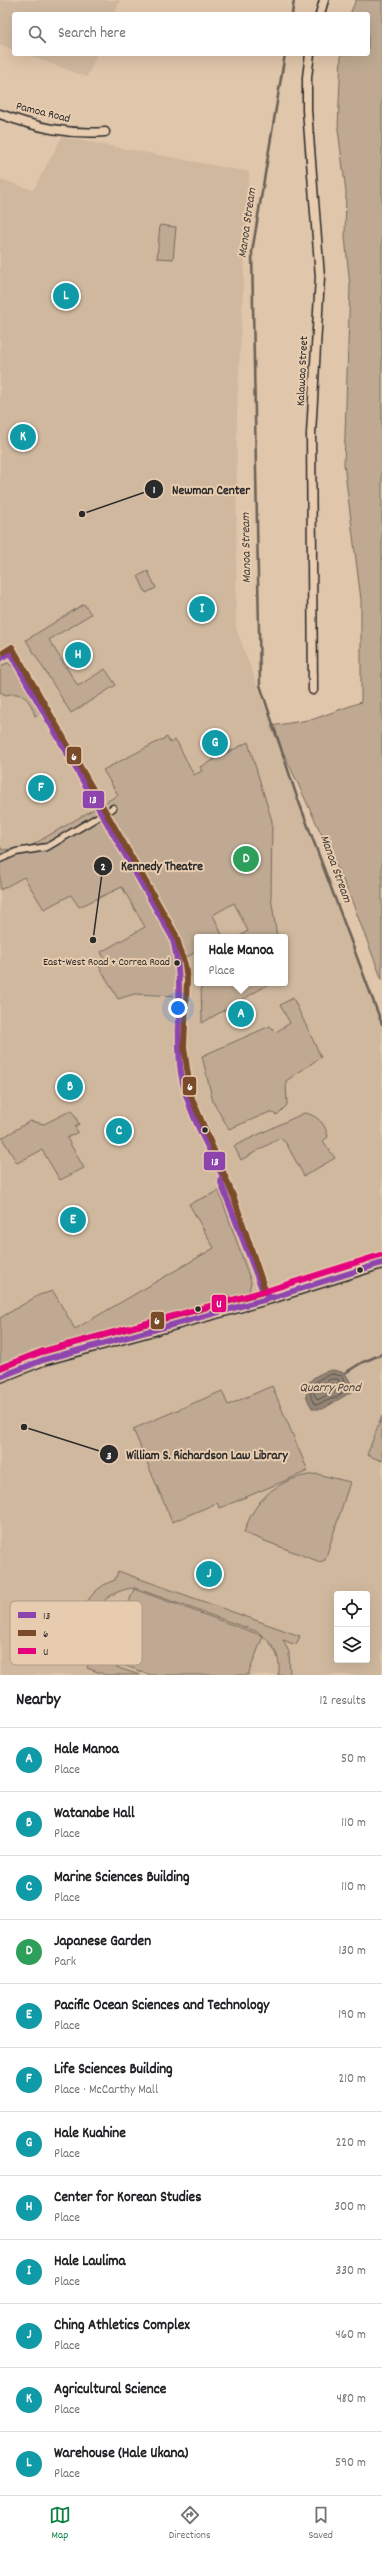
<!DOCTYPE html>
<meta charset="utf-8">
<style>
:root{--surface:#fff;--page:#f2f2f2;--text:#202124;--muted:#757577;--line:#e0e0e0;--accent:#0b8043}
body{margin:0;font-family:Dekko,sans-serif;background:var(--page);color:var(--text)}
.controls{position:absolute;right:12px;bottom:12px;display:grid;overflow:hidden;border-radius:4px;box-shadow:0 4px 16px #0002}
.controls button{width:36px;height:36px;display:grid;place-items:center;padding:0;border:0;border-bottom:1px solid var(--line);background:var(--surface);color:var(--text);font:20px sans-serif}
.you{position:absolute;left:178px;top:1008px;width:14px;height:14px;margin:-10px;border:3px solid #fff;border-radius:50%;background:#1a73e8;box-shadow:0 0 0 6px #1a73e833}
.badge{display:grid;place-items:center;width:26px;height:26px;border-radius:50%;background:var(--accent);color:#fff;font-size:13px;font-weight:700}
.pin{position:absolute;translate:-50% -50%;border:2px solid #fff;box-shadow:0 1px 4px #0006}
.popup{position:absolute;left:194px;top:934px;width:94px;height:52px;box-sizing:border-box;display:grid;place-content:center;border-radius:4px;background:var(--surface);filter:drop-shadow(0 1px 3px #0005);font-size:13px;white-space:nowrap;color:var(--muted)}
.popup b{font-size:15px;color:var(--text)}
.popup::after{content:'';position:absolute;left:50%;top:100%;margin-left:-8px;border:8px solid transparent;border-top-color:var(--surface)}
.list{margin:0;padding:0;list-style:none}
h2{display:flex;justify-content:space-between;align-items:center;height:52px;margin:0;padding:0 16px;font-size:17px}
h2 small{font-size:13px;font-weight:400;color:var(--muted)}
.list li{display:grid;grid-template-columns:26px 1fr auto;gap:12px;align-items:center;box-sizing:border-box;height:64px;padding:0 16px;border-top:1px solid var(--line)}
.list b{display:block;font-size:15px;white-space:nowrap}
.list p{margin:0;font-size:13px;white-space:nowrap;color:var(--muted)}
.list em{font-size:13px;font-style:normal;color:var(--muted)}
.icon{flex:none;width:22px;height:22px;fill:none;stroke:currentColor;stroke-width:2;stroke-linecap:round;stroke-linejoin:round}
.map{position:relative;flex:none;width:382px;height:1675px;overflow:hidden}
.search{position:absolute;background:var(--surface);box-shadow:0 4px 16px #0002;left:12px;right:12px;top:12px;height:44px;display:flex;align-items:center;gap:10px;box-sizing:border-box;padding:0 14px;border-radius:4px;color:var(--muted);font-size:15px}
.sheet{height:820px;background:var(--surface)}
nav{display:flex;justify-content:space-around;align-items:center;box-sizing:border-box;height:56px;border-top:1px solid var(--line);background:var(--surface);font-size:11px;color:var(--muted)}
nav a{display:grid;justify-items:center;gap:2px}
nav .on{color:var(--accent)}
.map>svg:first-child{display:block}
.built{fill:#cfb89e;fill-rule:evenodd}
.green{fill:#bfa992;stroke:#756a5e}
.water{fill:#948474;stroke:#6a6057}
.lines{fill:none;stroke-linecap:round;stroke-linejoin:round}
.shore{stroke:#554f48;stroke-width:1}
.stream{stroke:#6a6057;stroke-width:2.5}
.pedestrian-casing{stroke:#2b2b2b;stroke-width:9}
.minor-casing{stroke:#2b2b2b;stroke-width:11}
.tertiary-casing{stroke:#2b2b2b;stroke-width:13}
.pedestrian{stroke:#e8ccaf;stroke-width:6}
.minor{stroke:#e8ccaf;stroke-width:8}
.tertiary{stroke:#e8ccaf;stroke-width:10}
.bus-1-casing{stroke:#e8ccaf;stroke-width:9}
.bus-2-casing{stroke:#e8ccaf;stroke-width:9}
.bus-3-casing{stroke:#e8ccaf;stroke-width:9}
.bus-1{stroke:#8e44ad;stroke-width:6}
.bus-2{stroke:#7a4b2a;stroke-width:6}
.bus-3{stroke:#e5007d;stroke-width:6}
.bus-dot{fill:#2b2b2b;stroke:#e8ccaf;stroke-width:1.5}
.labels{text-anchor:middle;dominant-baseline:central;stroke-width:4;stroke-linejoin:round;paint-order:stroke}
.bus-label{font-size:11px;fill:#2b2b2b;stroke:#e8ccaf;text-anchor:end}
.street-label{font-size:12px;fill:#2b2b2b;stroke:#e8ccaf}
.water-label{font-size:13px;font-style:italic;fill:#45413d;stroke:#e8ccaf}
.key{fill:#e8ccaf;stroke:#af9c87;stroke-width:1}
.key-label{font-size:11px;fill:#2b2b2b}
.leader{fill:none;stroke:#2b2b2b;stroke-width:1.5}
.callout-dot{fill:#2b2b2b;stroke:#e8ccaf;stroke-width:1.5}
.mark-label{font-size:12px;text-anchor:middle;font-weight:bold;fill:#fff}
.callout-label{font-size:13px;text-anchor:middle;font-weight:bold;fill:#2b2b2b;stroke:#e8ccaf;stroke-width:4;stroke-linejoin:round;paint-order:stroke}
.line-badge{stroke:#e8ccaf;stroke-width:1.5}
.badge-label{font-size:11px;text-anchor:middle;font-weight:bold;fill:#fff}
</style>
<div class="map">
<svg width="382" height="1675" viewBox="0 0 382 1675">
<rect width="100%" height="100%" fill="#e0c6aa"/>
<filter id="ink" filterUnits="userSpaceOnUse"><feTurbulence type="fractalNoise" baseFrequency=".025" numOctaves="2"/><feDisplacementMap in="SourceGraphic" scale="8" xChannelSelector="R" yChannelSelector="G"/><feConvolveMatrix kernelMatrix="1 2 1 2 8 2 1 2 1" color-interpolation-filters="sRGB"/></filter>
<g filter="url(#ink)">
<path class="built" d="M0 0H120L114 14H14V50L0 44Z
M26 54H97L87 77Z
M62 137 249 172 237 409 236 628 382 1024V1675H0V179L33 190ZM197 937H285V983H197ZM337 1594H367V1660H337Z"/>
<path class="green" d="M356 0H382V980L348 891 271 726 314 719 361 702V600L344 464 350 286 345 237 346 192 338 129 341 54H368V14H350Z
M160 225 176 227 173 259 157 258Z
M148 571 156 588 146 593 138 576Z
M84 604 91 614 49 640 78 686 105 669 116 685 71 713 26 640Z
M8 663 17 670 42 712 35 716C31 701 23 690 6 695L0 692V666Z
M167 737 170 743 176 740 194 775 202 771 200 767 248 742 272 821 271 897 277 937H238L248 931 234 903 213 915 223 937H197V951L179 962V996L134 994 118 999 99 966 106 962 101 952 145 927 122 887 79 907 71 895 44 909 24 877 0 890V846L2 850 29 847 118 795 103 770Z
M201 983H271L202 1023Z
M293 998 321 1057 286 1081 287 1105 277 1115 270 1112 229 1129 213 1102 202 1056 270 1026 276 1032 290 1023 280 1005Z
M72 1110 79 1124 75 1127 78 1132 67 1138 84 1168 60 1180 42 1150 17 1163 2 1138 30 1121 44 1124Z
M304 1113C316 1114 326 1124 328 1137L323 1141 335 1158 304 1176 286 1143 280 1138 241 1160 234 1146Z
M219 1191 251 1282 249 1292 29 1355 0 1366V1318L39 1295 53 1291 75 1329 214 1248 189 1204Z
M272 1386 308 1471 220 1508 217 1503 172 1522 133 1429 222 1391 228 1405Z
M382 1416V1461L367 1455Z
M317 1474 350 1482 325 1560 320 1562 244 1533C254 1498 280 1477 317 1474Z
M118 1571 300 1636 296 1645 283 1640 289 1652 290 1675H278C283 1658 271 1641 258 1632L135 1588C99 1590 73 1630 103 1659 112 1667 128 1671 140 1675H106L87 1668 90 1659C70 1630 81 1591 115 1580Z
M134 1589 263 1636 248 1675H151L107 1659Z"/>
<path class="water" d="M333 1370 345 1373 352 1385 351 1392 323 1409H313C297 1388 311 1374 333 1370Z"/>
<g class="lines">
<path class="shore" d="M333 1374 342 1376 347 1389 337 1397 316 1405C302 1390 317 1377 333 1374Z
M331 1379H338L341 1387 318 1400 314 1394 315 1389Z"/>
<path class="stream" d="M292 14 294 0
M285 54 252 252 260 685 296 794 382 1024
M345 1373 361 1363 382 1354"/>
<g class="pedestrian-casing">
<path id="pedestrian" d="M0 859 16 852 47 847 113 808"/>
</g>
<g class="minor-casing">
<path id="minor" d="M320 14 324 0
M310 54 307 77V110L320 277 311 434 313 690
M0 114C36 127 67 135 105 132"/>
</g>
<g class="tertiary-casing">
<path id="tertiary" d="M0 1377 43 1360 271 1298 382 1263"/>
</g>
<use href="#pedestrian" class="pedestrian"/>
<use href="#minor" class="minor"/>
<use href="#tertiary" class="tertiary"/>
<g class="bus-1-casing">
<path id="bus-1" d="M0 659 10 653 172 937C186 984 174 1027 181 1073 187 1110 206 1143 222 1175L221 1183 262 1289 271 1298
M0 1377 43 1360 271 1298 382 1263"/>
</g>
<g class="bus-2-casing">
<path id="bus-2" d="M0 1368 41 1352 263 1292 264 1287 234 1198 191 1096 184 1047 187 980 185 965 176 935 12 647 4 652"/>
</g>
<g class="bus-3-casing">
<path id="bus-3" d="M0 1368 41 1352 269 1290 380 1255"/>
</g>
<use href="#bus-1" class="bus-1"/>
<use href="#bus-2" class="bus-2"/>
<use href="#bus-3" class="bus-3"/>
</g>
</g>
<g class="bus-dot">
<circle cx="177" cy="963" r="3.5"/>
<circle cx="205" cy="1130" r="3.5"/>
<circle cx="360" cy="1270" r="3.5"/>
<circle cx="198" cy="1309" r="3.5"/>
</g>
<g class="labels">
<g class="bus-label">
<text x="170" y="963">East-West Road + Correa Road</text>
</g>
<g class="street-label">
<text transform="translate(43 113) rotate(14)">Pamoa Road</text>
<text transform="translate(303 371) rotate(-87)">Kalawao Street</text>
</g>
<g class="water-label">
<text transform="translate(248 223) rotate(-82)">Manoa Stream</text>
<text transform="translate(247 548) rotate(-91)">Manoa Stream</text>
<text transform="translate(335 869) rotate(70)">Manoa Stream</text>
<text x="330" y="1388">Quarry Pond</text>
</g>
</g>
<rect x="10" y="1601" width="132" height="64" rx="6" class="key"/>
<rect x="18" y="1612" width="18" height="6" fill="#8e44ad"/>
<rect x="18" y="1630" width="18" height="6" fill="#7a4b2a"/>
<rect x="18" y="1648" width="18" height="6" fill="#e5007d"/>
<g class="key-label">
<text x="43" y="1619">13</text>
<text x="43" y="1637">6</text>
<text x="43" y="1655">U</text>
</g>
<path class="leader" d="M82 514L154 489M93 940L103 866M24 1427L109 1454"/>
<g class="callout-dot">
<circle cx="82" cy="514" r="4"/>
<circle cx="93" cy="940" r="4"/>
<circle cx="24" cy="1427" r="4"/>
<circle cx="154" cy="489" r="10"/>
<circle cx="103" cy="866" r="10"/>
<circle cx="109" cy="1454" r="10"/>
</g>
<g class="mark-label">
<text x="154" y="493">1</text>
<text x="103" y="870">2</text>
<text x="109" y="1459">3</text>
</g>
<g class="callout-label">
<text x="211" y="494">Newman Center</text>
<text x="162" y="870">Kennedy Theatre</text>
<text x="207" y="1459">William S. Richardson Law Library</text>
</g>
<g class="line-badge">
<rect x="66" y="746" width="16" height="19" rx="4" fill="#7a4b2a"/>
<rect x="82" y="790" width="23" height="19" rx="4" fill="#8e44ad"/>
<rect x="182" y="1076" width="15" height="20" rx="4" fill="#7a4b2a"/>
<rect x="203" y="1151" width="23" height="20" rx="4" fill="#8e44ad"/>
<rect x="211" y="1294" width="16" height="19" rx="4" fill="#e5007d"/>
<rect x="150" y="1311" width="15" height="19" rx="4" fill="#7a4b2a"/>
</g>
<g class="badge-label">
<text x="74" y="760">6</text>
<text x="93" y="803">13</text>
<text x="190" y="1090">6</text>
<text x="215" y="1165">13</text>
<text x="219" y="1307">U</text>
<text x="157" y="1324">6</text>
</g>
</svg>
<div class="controls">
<button><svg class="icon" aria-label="locate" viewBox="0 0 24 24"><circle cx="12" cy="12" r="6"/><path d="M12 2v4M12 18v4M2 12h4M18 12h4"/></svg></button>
<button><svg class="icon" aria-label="layers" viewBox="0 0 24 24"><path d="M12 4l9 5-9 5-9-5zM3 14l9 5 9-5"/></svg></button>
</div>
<div class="you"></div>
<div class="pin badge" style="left:241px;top:1014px;background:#0f9aa8">A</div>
<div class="popup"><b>Hale Manoa</b>Place</div>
<div class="pin badge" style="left:70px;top:1087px;background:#0f9aa8">B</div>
<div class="pin badge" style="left:119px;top:1131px;background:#0f9aa8">C</div>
<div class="pin badge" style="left:246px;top:859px;background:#2e9e5b">D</div>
<div class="pin badge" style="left:73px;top:1220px;background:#0f9aa8">E</div>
<div class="pin badge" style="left:41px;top:788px;background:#0f9aa8">F</div>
<div class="pin badge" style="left:215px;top:743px;background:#0f9aa8">G</div>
<div class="pin badge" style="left:78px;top:655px;background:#0f9aa8">H</div>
<div class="pin badge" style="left:202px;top:609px;background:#0f9aa8">I</div>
<div class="pin badge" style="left:209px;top:1574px;background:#0f9aa8">J</div>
<div class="pin badge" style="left:23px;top:437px;background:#0f9aa8">K</div>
<div class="pin badge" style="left:66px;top:296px;background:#0f9aa8">L</div>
<div class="search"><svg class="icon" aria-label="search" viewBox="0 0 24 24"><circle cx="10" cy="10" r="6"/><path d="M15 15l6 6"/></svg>Search here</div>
</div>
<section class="sheet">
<h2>Nearby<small>12 results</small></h2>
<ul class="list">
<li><span class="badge" style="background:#0f9aa8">A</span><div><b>Hale Manoa</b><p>Place</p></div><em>50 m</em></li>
<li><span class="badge" style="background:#0f9aa8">B</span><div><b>Watanabe Hall</b><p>Place</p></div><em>110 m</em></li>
<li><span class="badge" style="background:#0f9aa8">C</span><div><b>Marine Sciences Building</b><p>Place</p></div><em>110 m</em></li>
<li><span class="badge" style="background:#2e9e5b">D</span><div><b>Japanese Garden</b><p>Park</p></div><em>130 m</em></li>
<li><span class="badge" style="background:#0f9aa8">E</span><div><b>Pacific Ocean Sciences and Technology</b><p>Place</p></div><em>190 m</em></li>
<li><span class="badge" style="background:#0f9aa8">F</span><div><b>Life Sciences Building</b><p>Place · McCarthy Mall</p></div><em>210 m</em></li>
<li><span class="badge" style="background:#0f9aa8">G</span><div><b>Hale Kuahine</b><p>Place</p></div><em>220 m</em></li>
<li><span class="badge" style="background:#0f9aa8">H</span><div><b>Center for Korean Studies</b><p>Place</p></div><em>300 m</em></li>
<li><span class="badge" style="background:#0f9aa8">I</span><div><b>Hale Laulima</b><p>Place</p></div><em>330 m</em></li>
<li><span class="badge" style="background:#0f9aa8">J</span><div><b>Ching Athletics Complex</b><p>Place</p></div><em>460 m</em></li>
<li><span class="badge" style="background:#0f9aa8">K</span><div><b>Agricultural Science</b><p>Place</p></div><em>480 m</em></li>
<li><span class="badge" style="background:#0f9aa8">L</span><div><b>Warehouse (Hale Ukana)</b><p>Place</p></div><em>590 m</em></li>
</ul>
</section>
<nav>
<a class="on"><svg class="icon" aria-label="map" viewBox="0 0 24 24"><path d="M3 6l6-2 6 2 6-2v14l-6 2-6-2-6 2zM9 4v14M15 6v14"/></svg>Map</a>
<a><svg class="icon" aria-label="directions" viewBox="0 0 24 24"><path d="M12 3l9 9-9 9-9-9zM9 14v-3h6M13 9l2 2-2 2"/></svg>Directions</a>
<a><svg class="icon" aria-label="saved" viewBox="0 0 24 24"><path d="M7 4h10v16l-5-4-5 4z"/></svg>Saved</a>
</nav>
